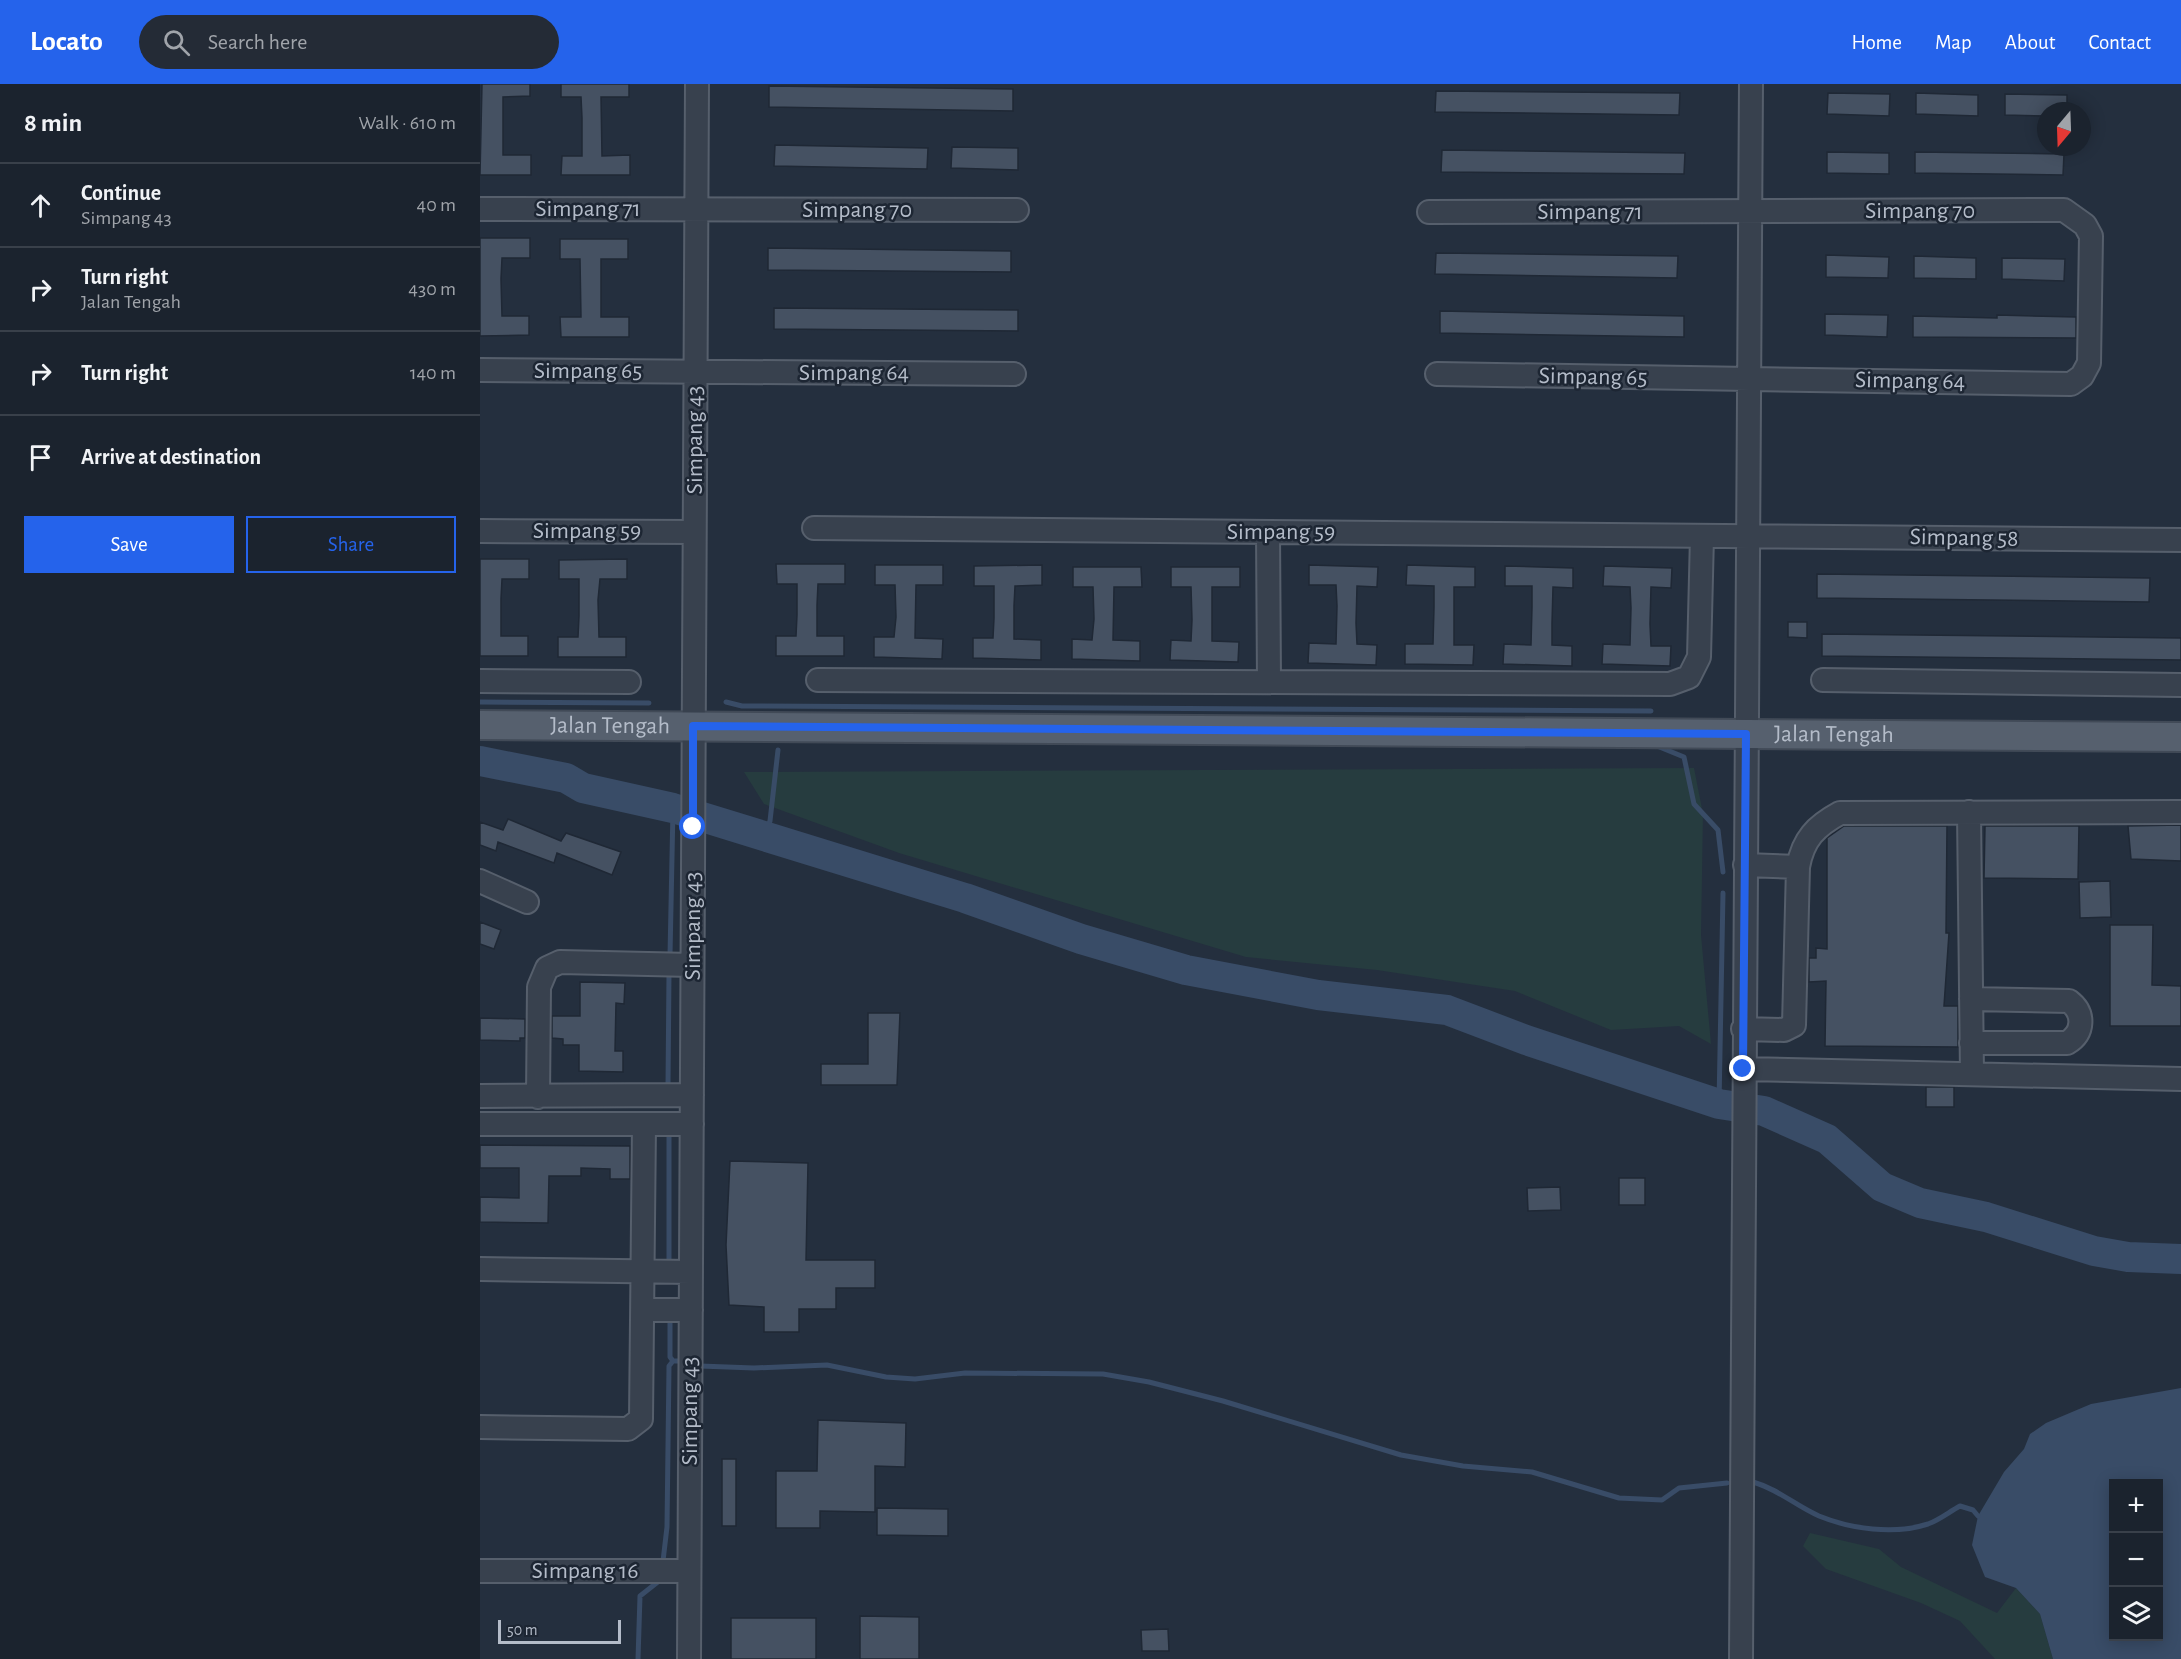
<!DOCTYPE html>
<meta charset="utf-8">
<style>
:root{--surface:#1b232e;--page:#242b36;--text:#f1f3f6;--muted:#a0a4aa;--line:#39404a;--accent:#2563eb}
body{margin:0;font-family:"Alegreya Sans",sans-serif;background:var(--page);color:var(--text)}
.controls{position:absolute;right:18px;bottom:18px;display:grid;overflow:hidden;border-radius:0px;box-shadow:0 3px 15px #0003}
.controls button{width:54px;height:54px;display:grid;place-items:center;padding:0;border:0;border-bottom:2px solid var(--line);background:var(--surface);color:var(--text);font:30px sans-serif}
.compass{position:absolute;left:1557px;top:18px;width:54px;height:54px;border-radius:50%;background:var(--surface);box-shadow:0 3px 15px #0003;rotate:199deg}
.scale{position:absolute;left:18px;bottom:15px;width:123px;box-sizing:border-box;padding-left:6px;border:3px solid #b4bcc9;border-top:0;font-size:16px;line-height:21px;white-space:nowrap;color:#b4bcc9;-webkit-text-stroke:4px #1d2633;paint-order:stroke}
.stop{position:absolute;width:18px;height:18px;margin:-14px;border:4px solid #2563eb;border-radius:50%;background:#fff}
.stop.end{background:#2563eb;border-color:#fff;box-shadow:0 2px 6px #0008}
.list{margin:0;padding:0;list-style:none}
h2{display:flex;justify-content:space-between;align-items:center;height:78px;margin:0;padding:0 24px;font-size:26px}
h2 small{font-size:20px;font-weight:400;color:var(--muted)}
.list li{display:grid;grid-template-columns:39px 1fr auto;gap:18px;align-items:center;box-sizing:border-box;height:84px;padding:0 24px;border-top:2px solid var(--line)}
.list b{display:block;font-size:22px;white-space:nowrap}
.list p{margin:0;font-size:20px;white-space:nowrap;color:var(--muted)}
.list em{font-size:20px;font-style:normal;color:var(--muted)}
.actions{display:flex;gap:12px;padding:18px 24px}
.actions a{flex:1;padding:14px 0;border:2px solid var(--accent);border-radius:0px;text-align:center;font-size:21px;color:var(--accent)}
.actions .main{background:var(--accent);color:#fff}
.icon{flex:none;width:33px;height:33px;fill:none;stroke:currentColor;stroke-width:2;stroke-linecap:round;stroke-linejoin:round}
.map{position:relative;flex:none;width:1701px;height:1575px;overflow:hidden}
header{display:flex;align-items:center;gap:36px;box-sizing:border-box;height:84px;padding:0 30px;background:var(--accent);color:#fff}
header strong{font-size:28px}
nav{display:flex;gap:33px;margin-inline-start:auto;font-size:21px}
.search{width:420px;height:54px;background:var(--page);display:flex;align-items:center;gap:15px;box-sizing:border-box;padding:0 21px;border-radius:33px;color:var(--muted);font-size:22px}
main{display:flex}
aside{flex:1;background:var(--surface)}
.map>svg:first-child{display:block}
.green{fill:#263c3f}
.water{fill:#394c67;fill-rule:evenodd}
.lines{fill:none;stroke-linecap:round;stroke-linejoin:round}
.stream{stroke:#394c67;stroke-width:5}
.river{stroke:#394c67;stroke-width:30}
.building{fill:#455162;stroke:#1f2835;stroke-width:1.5}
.minor-casing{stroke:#565f6c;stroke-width:26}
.major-casing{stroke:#414a57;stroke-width:32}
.minor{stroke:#38414e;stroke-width:22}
.major{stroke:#56606e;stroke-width:28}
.route{stroke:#2563eb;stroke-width:8}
.labels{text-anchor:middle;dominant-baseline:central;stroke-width:5;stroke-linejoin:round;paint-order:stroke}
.street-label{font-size:24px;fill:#b4bcc9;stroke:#1d2633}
</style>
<header>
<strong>Locato</strong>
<div class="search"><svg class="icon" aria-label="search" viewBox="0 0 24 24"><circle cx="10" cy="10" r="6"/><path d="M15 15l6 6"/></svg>Search here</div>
<nav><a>Home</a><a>Map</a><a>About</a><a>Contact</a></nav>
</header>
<main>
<aside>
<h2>8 min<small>Walk · 610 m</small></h2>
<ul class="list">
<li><svg class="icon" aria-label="ahead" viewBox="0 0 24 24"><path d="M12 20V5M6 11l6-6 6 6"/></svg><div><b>Continue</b><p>Simpang 43</p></div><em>40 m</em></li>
<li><svg class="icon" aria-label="right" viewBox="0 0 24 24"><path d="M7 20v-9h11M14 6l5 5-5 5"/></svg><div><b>Turn right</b><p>Jalan Tengah</p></div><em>430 m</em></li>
<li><svg class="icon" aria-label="right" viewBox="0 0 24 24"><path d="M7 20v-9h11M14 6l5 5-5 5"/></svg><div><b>Turn right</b></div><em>140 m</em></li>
<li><svg class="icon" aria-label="arrive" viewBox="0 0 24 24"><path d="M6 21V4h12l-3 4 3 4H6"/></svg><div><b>Arrive at destination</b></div></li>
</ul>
<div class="actions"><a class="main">Save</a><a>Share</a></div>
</aside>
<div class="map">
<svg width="1701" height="1575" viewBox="0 0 1701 1575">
<rect width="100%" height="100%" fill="#242f3e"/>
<path class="green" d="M1214 684 1223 730 1221 851 1231 960 1199 942 1131 946 1035 907 897 886 766 873 419 769 284 720 264 688Z
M1330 1449 1399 1465 1421 1483 1517 1529 1536 1504 1560 1530 1573 1575H1515L1480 1537 1441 1519 1346 1485 1323 1462Z"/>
<path class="water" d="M1701 1304V1575H1573L1560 1530 1536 1504 1505 1493 1492 1461 1498 1432 1524 1388 1544 1365 1550 1350 1566 1339 1611 1320ZM1634 1400H1678V1552H1634Z"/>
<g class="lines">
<path class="stream" d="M0 618 169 619
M246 618 262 622 1171 627
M1177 662 1204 673 1214 720 1238 746 1243 788
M284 753 290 737 298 666
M190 871 193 724
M188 1002 189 889
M1239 1020 1243 809
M189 1050V1176
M190 1234V1273L193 1277
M220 1282 274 1284 347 1281 406 1293 435 1295 485 1289 623 1290 669 1298 743 1317 921 1371 983 1382 1052 1388 1139 1414 1182 1416 1199 1404 1247 1399
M1273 1398C1298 1405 1316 1422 1339 1432 1371 1445 1414 1451 1448 1440 1459 1436 1469 1428 1480 1422L1493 1426 1498 1432
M183 1477 187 1443 189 1282 193 1277H198
M158 1575 160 1512 179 1497"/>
<path class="river" d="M0 677 86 694 103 704 193 724 485 814 601 855 706 886 838 911 967 926 1046 956 1239 1020 1284 1027 1347 1055 1402 1103 1440 1119 1506 1133 1614 1167 1648 1173 1701 1175"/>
</g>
<path class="building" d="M2 0H50V12L23 13V71H51V91H0Z
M81 0H149V13H121L122 72 150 71V91H81L82 72H102V34L101 13H81Z
M289 2 533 5V27L289 23Z
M956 7 1200 9 1199 31 955 28Z
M1348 9 1410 10 1409 32 1347 30Z
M1436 9 1498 11V32L1436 30Z
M1525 10 1587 11V27H1566V32L1525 31Z
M295 61 448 64 447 85 294 82Z
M472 63 538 64V86L471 84Z
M962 66 1205 69 1204 90 961 88Z
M1347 68 1409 69V90L1347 89Z
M1435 68 1584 70 1583 91 1435 89Z
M0 154H50V174H22L21 195 22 232H49V251L0 252Z
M80 155H148V175H121V233H149V253H81L80 233H101L100 175H80Z
M288 164 531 167V188L288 186Z
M956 169 1198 172 1197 194 955 190Z
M1346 171 1409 173 1408 194 1346 193Z
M1434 172 1496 174V195L1434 194Z
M1522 174 1585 175 1584 197 1522 195Z
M294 224 538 226V247L294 245Z
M960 227 1204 232V253L960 249Z
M1345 230 1408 231 1407 253 1345 251Z
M1517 231 1596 233V254L1433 253V232L1517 234Z
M0 475H49V495H22L21 515V552H48V572H0Z
M147 475V495H120L118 516 119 553H146V573H78V553H98L99 532V495H79V476Z
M296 480H365V500H338L337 521V552H364V572H296V552H316L317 531V500H297Z
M395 481H463V501H436L435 554 463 555 462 575 394 573V553H414L416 533 415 501H395Z
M562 481V501L535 502 534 522V555L561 556V576L493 574V554H513L514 534V502H494V482Z
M829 481 898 483 897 503 877 502 876 539 877 560 897 561 896 581 828 579 829 559 856 560 857 522 856 501H829Z
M927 481 995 483V503H974V561H994L993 581 925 580V560H953L954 523V502L926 501Z
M1025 482 1093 484V504L1073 503 1072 540V561L1092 562V582L1023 580 1024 560 1051 561 1052 523V502H1025Z
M1124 482 1192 484 1191 504 1171 503 1170 540 1171 562H1191L1190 582 1122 580 1123 560 1150 561 1151 524 1150 503 1123 502Z
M593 483H661L662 503H634L633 556 660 557V577L592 575V555L612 556 614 535 613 503H593Z
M691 483H760V503H732V557L759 558 758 578 690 576 691 556 711 557 712 536 711 503H691Z
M1337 490 1670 494 1669 518 1337 514Z
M1308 538H1327V554L1308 553Z
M1342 550 1701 554V576L1342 572Z
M28 735 81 757 86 749 141 768 132 791 77 769 74 779 18 758 16 767 0 761V738L23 746Z
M1701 741V777L1651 775 1648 742Z
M1364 742H1467L1466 849H1469L1464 922H1478V963L1345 962 1346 897 1329 898V874H1336V864L1347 865V754Z
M1505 742H1599L1598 795 1504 794Z
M1630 797 1631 833 1600 834 1599 798Z
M0 838 21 846 14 865 0 860Z
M1630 841H1673L1672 901 1701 902V942H1630Z
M100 898 145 899 144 920 136 919 135 967H143V988L99 987V961H83V955L72 954V932H100Z
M388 929H420L417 1001H341V980H388Z
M0 934 45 935V954H40V957L0 956Z
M1446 1003H1474V1023H1446Z
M0 1061 150 1062V1095H130V1085L101 1084V1092H69L68 1139 0 1138V1113L39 1114V1084H0Z
M250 1077 328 1079 326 1176H395V1204H356V1225H319V1248H284V1223L249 1221 246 1161Z
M1139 1094H1165V1121H1139Z
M1080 1103 1081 1126 1048 1127 1047 1104Z
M338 1336 426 1339 425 1383 395 1382V1428L340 1427V1444H296V1387H337Z
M242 1375H256V1442H242Z
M397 1424 468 1425V1452L397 1451Z
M380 1532 439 1533V1575H380Z
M251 1534H336V1575H251Z
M688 1545 689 1567H662L661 1546Z"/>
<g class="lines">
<g class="minor-casing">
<path id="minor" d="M0 125 537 126
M949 128 1584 126 1605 141 1611 152 1609 279 1602 292 1591 300 957 290
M0 286 534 290
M334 444 1701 456
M0 447 214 448
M788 448 789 598
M338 596 1190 600 1209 593 1219 573 1222 452
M1343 596 1701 601
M0 597 149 598
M1489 728 1492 990
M1265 781 1318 783
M0 797 47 818
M1491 915 1589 917C1605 929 1604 949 1587 959H1491
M1263 945 1304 946 1314 941 1318 783C1323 755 1336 742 1360 729L1701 728
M1263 985 1701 995
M0 1012 212 1011
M58 1013 59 903 67 884 80 878 212 881
M0 1040H212
M0 1185 211 1188
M163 1226H211
M0 1343 148 1345 161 1335 164 1040
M0 1487H209
M209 1575 217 0
M1261 1575 1271 0"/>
</g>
<g class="major-casing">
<g id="major">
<path id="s1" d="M0 641 1701 653"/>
</g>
</g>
<use href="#minor" class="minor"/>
<use href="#major" class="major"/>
</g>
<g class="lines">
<path class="route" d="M213 743V642L1266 650 1263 985"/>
</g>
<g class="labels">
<g class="street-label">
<text x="108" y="125">Simpang 71</text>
<text x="377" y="126">Simpang 70</text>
<text x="1440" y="127">Simpang 70</text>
<text x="1110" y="128">Simpang 71</text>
<text x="108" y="287">Simpang 65</text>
<text x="374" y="289">Simpang 64</text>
<text transform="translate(1113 293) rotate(1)">Simpang 65</text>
<text transform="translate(1430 297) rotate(1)">Simpang 64</text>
<text transform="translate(215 356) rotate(-90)">Simpang 43</text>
<text x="107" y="447">Simpang 59</text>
<text x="801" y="448">Simpang 59</text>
<text transform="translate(1484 454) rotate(1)">Simpang 58</text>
<text stroke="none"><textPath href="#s1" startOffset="130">Jalan Tengah</textPath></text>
<text stroke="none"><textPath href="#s1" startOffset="1354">Jalan Tengah</textPath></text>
<text transform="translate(213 842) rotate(-90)">Simpang 43</text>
<text transform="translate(210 1327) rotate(-90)">Simpang 43</text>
<text x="105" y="1487">Simpang 16</text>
</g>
</g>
</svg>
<div class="controls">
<button>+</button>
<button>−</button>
<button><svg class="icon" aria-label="layers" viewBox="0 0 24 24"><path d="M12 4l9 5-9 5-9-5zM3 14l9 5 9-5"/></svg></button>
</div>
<svg class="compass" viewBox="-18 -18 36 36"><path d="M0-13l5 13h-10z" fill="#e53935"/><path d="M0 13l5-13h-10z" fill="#a0a4aa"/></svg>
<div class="scale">50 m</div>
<div class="stop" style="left:213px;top:743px"></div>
<div class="stop end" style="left:1263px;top:985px"></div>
</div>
</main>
